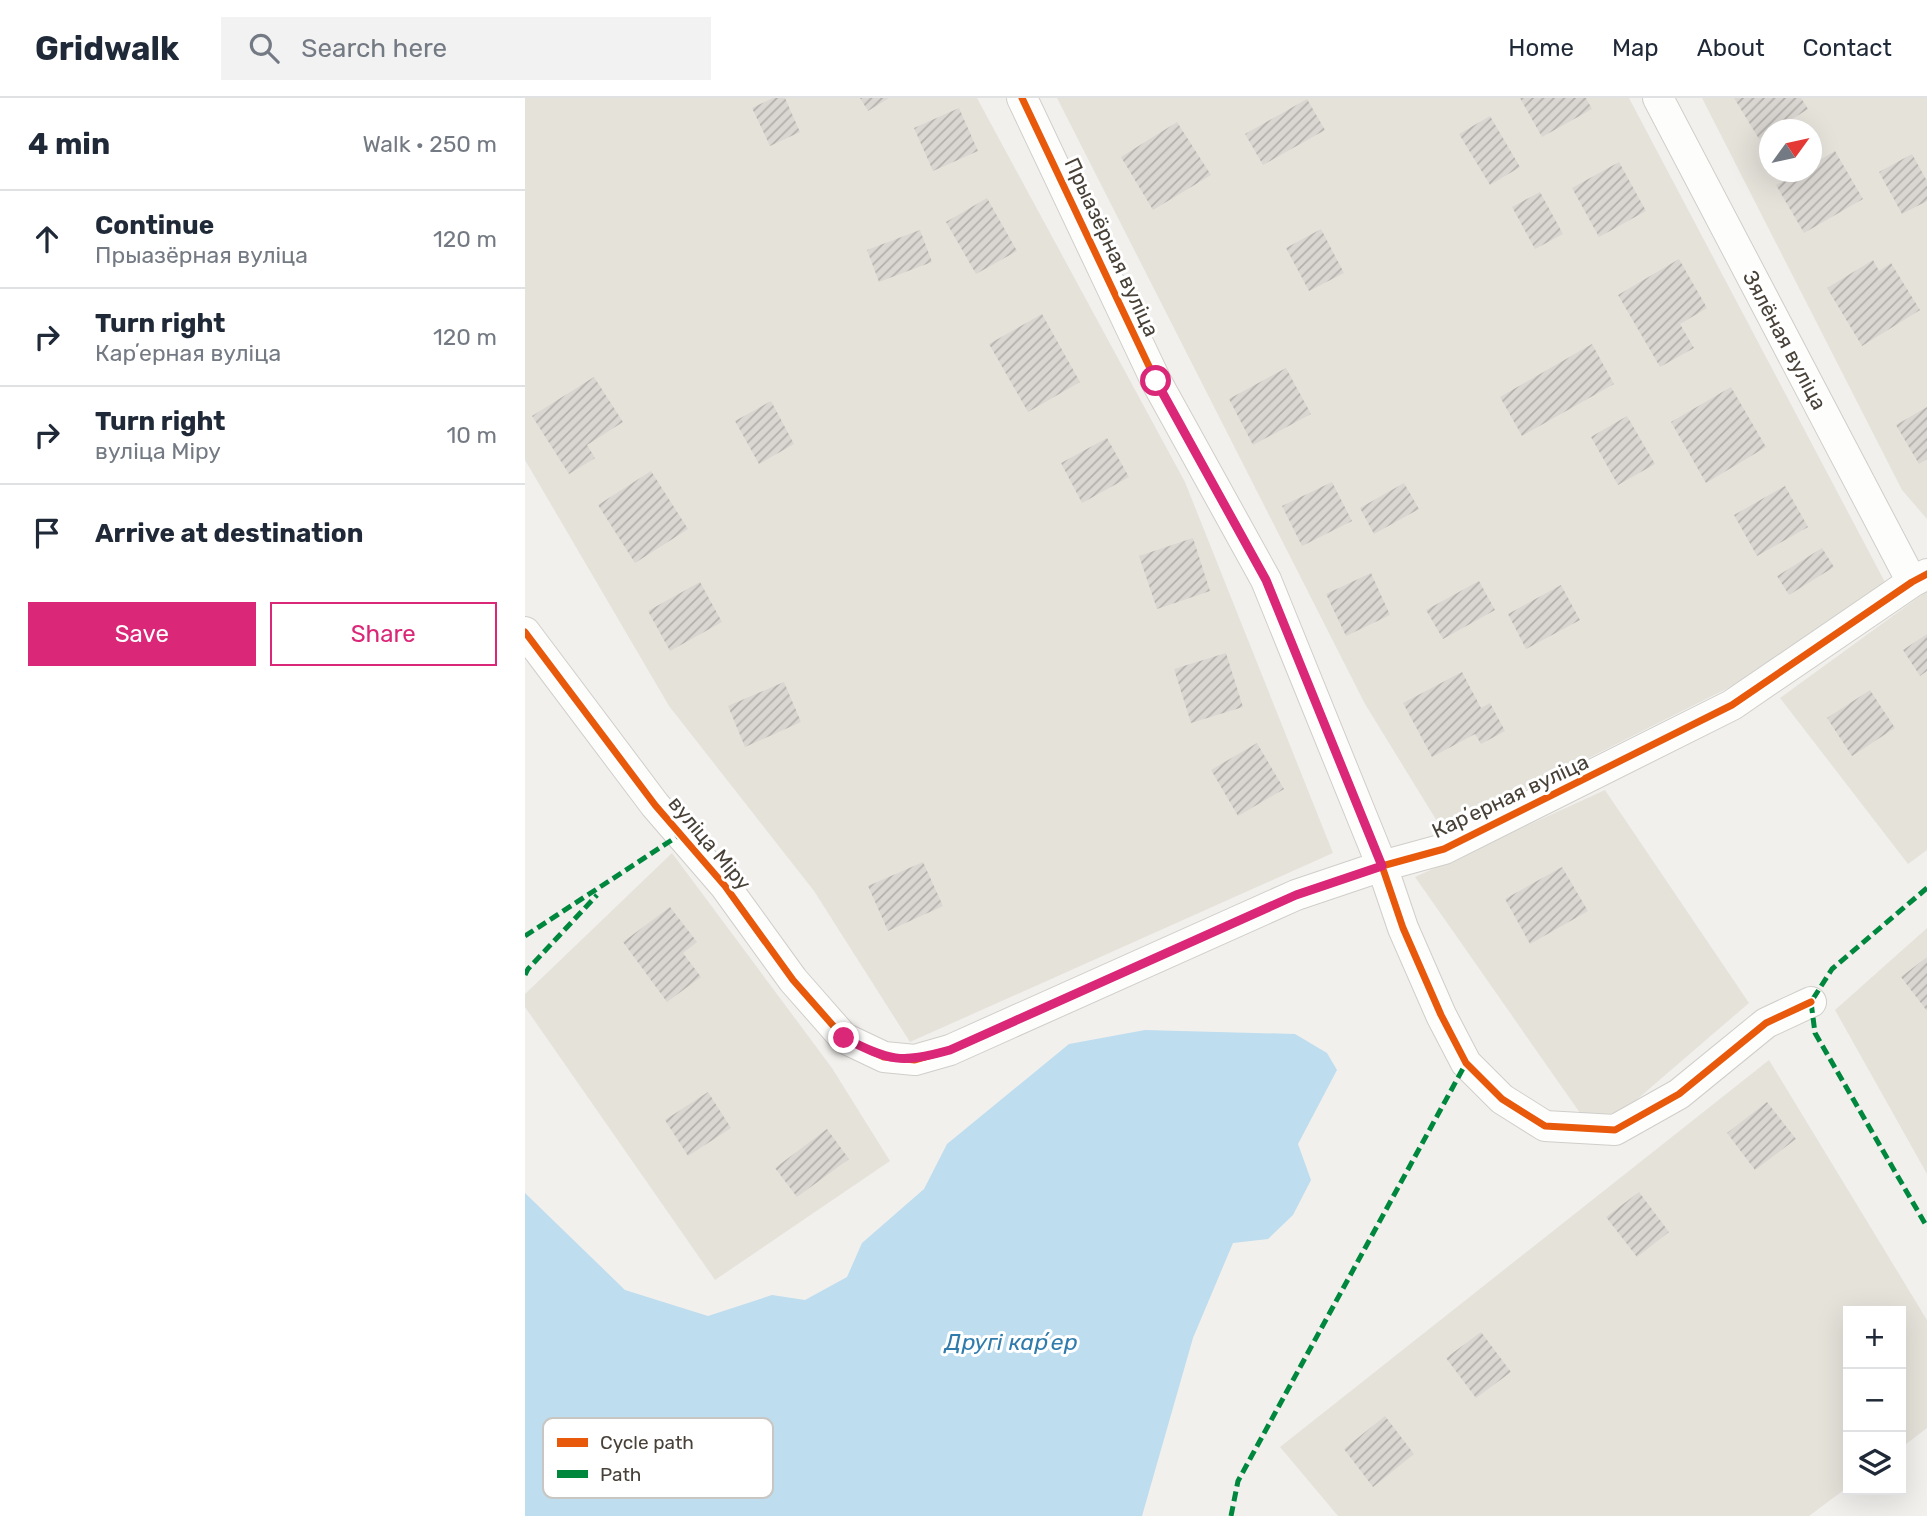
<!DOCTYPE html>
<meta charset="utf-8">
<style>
:root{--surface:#fff;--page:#f2f2f3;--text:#1f2937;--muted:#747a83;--line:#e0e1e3;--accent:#db2777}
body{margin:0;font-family:Rubik,sans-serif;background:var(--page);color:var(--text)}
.controls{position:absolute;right:21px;bottom:21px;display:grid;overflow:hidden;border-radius:0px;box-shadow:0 7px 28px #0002}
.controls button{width:63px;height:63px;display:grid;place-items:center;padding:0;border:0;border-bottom:2px solid var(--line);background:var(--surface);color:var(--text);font:35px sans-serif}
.compass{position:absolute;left:1234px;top:21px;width:63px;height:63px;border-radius:50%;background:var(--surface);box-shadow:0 7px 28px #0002;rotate:57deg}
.stop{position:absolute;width:21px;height:21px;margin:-16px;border:5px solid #db2777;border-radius:50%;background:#fff}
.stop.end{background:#db2777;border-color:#fff;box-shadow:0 2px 7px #0008}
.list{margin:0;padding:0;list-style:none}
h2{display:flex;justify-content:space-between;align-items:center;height:91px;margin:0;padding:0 28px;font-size:30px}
h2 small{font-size:23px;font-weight:400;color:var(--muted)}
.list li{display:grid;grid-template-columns:46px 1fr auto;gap:21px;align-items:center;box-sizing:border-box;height:98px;padding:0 28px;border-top:2px solid var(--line)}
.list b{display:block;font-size:26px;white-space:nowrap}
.list p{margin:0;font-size:23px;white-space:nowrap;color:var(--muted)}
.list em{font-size:23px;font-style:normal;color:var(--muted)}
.actions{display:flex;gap:14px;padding:21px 28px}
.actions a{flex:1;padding:16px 0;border:2px solid var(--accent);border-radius:0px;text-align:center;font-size:24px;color:var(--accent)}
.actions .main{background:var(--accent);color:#fff}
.icon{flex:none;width:38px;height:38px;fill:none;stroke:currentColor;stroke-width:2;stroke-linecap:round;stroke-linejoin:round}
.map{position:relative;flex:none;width:1402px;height:1418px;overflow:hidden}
header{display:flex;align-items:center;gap:42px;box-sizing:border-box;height:98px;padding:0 35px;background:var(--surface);border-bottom:2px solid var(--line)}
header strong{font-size:33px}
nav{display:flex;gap:38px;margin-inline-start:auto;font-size:24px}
.search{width:490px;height:63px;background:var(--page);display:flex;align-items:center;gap:18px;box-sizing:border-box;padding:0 24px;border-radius:0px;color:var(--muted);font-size:26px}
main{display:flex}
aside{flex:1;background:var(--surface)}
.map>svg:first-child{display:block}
.residential{fill:#e5e2da;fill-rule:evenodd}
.water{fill:#beddef}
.building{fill:url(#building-hatch)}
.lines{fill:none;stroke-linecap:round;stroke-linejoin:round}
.street-casing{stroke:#d0ceca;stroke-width:32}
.street{stroke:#fdfdfc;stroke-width:30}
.quiet{stroke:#00873e;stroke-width:5;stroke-dasharray:10 5;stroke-linecap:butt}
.cycleway-casing{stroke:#fff;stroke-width:11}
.cycleway{stroke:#e8590c;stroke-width:7}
.route{stroke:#db2777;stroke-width:9}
.labels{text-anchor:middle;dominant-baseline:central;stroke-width:6;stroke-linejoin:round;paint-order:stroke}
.street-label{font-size:21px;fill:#484138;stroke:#fff}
.water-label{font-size:23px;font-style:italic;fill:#2f7bac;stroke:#fff}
.key{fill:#fff;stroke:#c8c6c3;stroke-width:2}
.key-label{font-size:19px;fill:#484138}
</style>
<header>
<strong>Gridwalk</strong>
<div class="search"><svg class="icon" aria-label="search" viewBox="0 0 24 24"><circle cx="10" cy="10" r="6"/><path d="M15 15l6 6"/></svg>Search here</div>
<nav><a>Home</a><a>Map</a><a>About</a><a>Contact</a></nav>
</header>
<main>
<aside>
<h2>4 min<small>Walk · 250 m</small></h2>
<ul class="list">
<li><svg class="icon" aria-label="ahead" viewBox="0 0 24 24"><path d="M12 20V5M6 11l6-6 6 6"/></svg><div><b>Continue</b><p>Прыазёрная вуліца</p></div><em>120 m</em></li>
<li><svg class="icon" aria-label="right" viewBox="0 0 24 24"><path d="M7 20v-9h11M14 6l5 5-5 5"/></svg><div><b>Turn right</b><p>Карʼерная вуліца</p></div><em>120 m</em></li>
<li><svg class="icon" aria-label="right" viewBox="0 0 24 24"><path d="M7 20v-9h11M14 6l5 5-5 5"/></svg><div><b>Turn right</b><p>вуліца Міру</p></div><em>10 m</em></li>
<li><svg class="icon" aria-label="arrive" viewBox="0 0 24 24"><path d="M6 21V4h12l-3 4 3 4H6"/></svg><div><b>Arrive at destination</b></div></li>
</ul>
<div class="actions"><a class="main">Save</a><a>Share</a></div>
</aside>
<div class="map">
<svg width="1402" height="1418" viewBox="0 0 1402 1418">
<defs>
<pattern id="building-hatch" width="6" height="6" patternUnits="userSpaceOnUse" patternTransform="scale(1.75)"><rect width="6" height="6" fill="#dad7d3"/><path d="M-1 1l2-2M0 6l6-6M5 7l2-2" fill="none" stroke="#b3b0ac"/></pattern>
</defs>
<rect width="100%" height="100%" fill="#f2f0ed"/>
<path class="residential" d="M0 0H452L660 384 808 755 385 944 289 793 144 608 0 362Z
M532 0H1104L1361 486 1237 573 918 733 840 606Z
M1177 0H1402V421L1377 392ZM1244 32H1286V74H1244Z
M1402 493V752L1383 766 1255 600Z
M1080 692 1224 905 1095 1016 1055 1015 890 779Z
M147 755 307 970 365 1063 190 1182 0 909V896Z
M1402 830V1076L1310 912Z
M1244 962 1402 1222V1330L1376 1350V1213H1323V1389L1284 1418H813L755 1349Z"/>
<path class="water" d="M620 932 770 936 802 955 812 972 773 1046 786 1082 768 1117 743 1141 708 1145 668 1240 617 1418H0V1095L100 1192 183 1218 247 1197 280 1202 322 1179 337 1145 399 1091 422 1046 544 946Z"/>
<path class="building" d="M248 0H260L275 34 245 48 227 10Z
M335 0H364L343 13Z
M995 0H1061L1067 11 1017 39Z
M1209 0H1276L1283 11 1250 32H1244V35L1234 41Z
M782 1 800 32 738 67 720 36Z
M434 10 453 53 408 73 389 30Z
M965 18 995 69 965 87 934 36Z
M652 24 686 77 628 112 596 59Z
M1310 53 1338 101 1279 135 1251 87 1275 74H1286V67Z
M1387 56 1402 83V103L1377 116 1354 74Z
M1094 64 1121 113 1074 139 1047 90Z
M1015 94 1038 136 1010 151 987 109Z
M462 100 492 153 451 176 421 124Z
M796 131 819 175 784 193 761 150Z
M395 132 407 164 354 184 342 152Z
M1154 161 1182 210 1155 226 1169 250 1135 269 1093 197Z
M1348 162 1354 173 1366 165 1395 212 1337 248 1302 190Z
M517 216 555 284 503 314 464 246Z
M1067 246 1089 286 997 338 975 299Z
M761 270 786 316 728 347 704 301Z
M69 279 98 324 62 347 70 360 44 376 7 318Z
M1206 289 1241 349 1181 385 1146 324Z
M246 303 269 346 234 366 210 323Z
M1402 309V361L1394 366 1371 327Z
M1102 318 1130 366 1093 387 1066 339Z
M582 340 604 379 557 405 536 365Z
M126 373 163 431 110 465 73 407Z
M807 384 827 423 777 448 757 408Z
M879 385 894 411 849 436 835 410Z
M1260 388 1283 429 1232 458 1209 417Z
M668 440 685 493 632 511 614 458Z
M1297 450 1309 469 1264 497 1252 478Z
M846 475 865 517 821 538 801 496Z
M954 483 970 512 918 541 901 512Z
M175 484 197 524 145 553 123 513Z
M1036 487 1055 522 1001 551 983 516Z
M1402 536V573L1395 578 1378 552Z
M701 555 718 609 666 625 649 571Z
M937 574 956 610 965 605 980 633 956 646 950 636 907 659 878 605Z
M259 584 276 624 220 649 203 608Z
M1345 592 1370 630 1327 658 1302 620Z
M732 645 759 691 713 718 686 672Z
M398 764 418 808 363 833 343 788Z
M1037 769 1063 813 1005 846 980 801Z
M145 809 172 844 158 855 176 879 142 904 98 844Z
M1402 859V913L1376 879Z
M183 994 206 1030 163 1058 140 1022Z
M1242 1004 1271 1041 1230 1072 1202 1035Z
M302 1031 324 1061 272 1099 250 1070Z
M1114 1094 1144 1134 1112 1159 1081 1119Z
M956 1234 986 1274 951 1300 921 1260Z
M860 1318 889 1356 848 1389 819 1351Z"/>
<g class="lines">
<g class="street-casing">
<path id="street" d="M497 0 631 283 741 482 857 768 878 830 916 917 941 965 977 1001 1020 1028 1090 1032 1154 996 1241 925 1286 904
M1133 0 1387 484
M0 534 130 707 200 788 268 882 319 940 359 959 390 962 425 952 771 797 857 768 919 751 1207 607 1387 484 1402 476"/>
</g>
<use href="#street" class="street"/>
<path class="quiet" d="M1402 790 1307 871 1286 904 1290 935 1402 1129
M0 838 156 736
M0 877 3 871 72 797
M706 1418 713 1383 941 965"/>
<g class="cycleway-casing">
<path id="cycleway" d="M497 0 631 283 741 482 857 768 878 830 916 917 941 965 977 1001 1020 1028 1090 1032 1154 996 1241 925 1286 904
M0 534 130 707 200 788 268 882 319 940 359 959 390 962 425 952 771 797 857 768 919 751 1207 607 1387 484 1402 476"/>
</g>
<use href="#cycleway" class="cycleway"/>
</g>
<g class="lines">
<path class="route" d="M319 940C366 963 374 966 425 952L771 797 857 768 741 482 631 283"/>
</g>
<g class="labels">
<g class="street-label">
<text transform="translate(587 149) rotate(65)">Прыазёрная вуліца</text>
<text transform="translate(1260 242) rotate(62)">Зялёная вуліца</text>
<text transform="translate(985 698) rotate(-25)">Карʼерная вуліца</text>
<text transform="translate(185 745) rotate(50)">вуліца Міру</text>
</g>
<g class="water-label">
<text x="486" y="1244">Другі карʼер</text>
</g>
</g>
<rect x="18" y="1320" width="230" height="80" rx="10" class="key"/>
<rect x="32" y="1340" width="31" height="9" fill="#e8590c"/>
<rect x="32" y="1372" width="31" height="8" fill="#00873e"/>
<g class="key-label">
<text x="75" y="1351">Cycle path</text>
<text x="75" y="1383">Path</text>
</g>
</svg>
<div class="controls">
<button>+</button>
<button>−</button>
<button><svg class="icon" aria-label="layers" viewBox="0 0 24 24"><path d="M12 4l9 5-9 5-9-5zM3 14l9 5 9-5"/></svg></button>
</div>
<svg class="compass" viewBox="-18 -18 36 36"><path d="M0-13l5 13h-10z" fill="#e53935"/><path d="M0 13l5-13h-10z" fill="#747a83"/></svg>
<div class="stop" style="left:631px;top:283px"></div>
<div class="stop end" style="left:319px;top:940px"></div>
</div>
</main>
